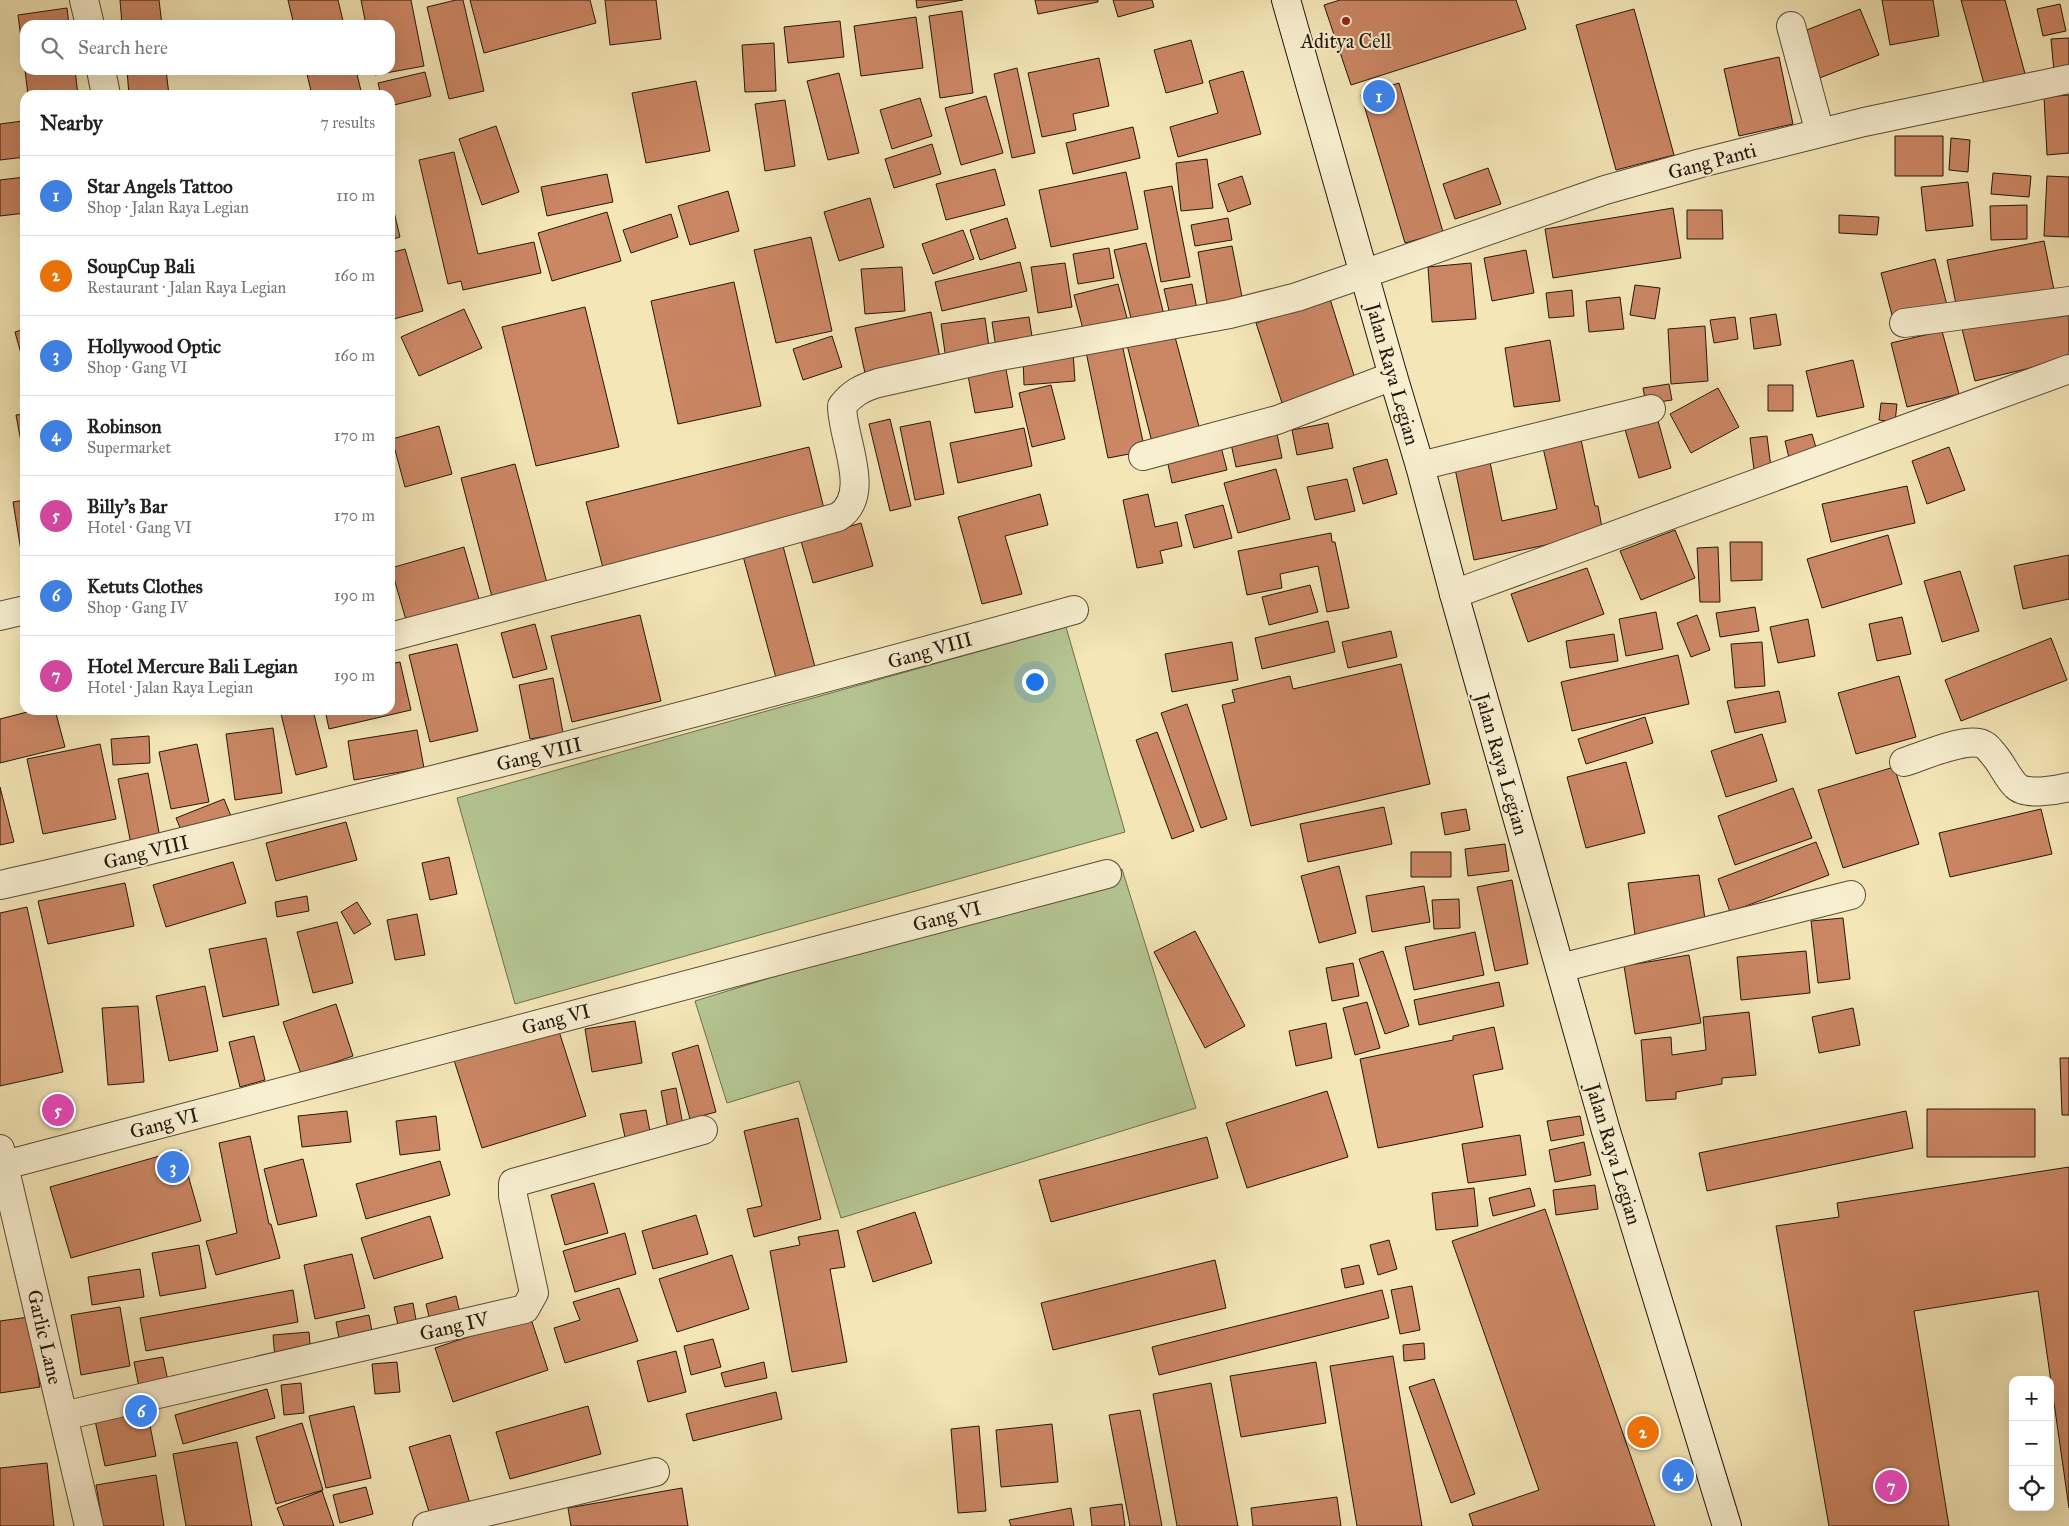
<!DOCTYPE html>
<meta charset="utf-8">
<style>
:root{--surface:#fff;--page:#f6f6f6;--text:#222;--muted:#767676;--line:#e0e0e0;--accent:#8f2418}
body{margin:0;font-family:"IM FELL Great Primer",serif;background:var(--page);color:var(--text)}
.controls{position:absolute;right:15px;bottom:15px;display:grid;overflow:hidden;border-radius:10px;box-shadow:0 5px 20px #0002}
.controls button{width:45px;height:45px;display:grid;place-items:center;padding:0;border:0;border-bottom:1px solid var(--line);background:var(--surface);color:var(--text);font:25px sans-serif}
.you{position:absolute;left:1034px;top:681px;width:18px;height:18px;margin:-12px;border:4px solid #fff;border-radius:50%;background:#1a73e8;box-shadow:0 0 0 8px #1a73e833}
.badge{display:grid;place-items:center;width:32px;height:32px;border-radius:50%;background:var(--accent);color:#fff;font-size:16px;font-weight:700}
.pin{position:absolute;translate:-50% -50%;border:2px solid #fff;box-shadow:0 1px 5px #0006}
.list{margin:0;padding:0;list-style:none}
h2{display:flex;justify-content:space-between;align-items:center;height:65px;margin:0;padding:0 20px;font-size:21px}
h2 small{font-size:16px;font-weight:400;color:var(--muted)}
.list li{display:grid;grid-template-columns:32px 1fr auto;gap:15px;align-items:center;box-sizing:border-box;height:80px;padding:0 20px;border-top:1px solid var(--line)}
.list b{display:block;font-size:19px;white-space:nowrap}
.list p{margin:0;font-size:16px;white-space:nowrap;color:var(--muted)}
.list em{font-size:16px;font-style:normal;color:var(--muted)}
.icon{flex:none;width:28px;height:28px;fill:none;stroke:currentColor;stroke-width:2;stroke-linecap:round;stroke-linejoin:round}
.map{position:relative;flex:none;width:2069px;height:1526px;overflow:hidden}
.search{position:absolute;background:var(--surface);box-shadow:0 5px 20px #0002;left:20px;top:20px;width:375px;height:55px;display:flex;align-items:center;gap:12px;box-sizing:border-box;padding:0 18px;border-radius:15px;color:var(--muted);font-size:19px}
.panel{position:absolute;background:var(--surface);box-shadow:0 5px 20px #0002;left:20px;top:90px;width:375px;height:625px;border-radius:15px}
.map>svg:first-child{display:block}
.green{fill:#b5c693;stroke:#6c6e50}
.building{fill:#cb8664;stroke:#24170c}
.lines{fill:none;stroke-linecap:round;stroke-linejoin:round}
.minor-casing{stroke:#584b37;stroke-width:30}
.secondary-casing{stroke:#24170c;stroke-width:30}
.minor{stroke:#f8efd0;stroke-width:28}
.secondary{stroke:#f8efd0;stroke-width:28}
.poi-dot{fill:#8f2418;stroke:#f8efd0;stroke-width:2}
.labels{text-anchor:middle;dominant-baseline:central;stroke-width:4;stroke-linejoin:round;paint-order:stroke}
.poi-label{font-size:20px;fill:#24170c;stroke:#f8efd0}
.street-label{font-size:20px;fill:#24170c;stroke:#f8efd0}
</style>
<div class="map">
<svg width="2069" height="1526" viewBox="0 0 2069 1526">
<rect width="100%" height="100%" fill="#f4e6b7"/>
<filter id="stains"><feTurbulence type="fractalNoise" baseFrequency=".004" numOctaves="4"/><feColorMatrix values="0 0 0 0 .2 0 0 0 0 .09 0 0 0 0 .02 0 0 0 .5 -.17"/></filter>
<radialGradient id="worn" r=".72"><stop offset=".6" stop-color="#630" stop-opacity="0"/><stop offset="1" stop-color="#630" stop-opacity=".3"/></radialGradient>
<path class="green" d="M1066 627 1125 832 515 1004 457 798Z
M1122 869 1196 1108 841 1218 799 1081 727 1103 695 1001Z"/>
<path class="building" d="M120 0H159L162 25H122Z
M288 0H338L344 25H294Z
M361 0H411L424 66 375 75 374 70H390V25H366Z
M456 0H463L484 91 449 99 427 7Z
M470 0H590L596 23 484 53Z
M605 0H656L661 39 610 45Z
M916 0H963L917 8Z
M1035 0H1098V2L1038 14Z
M1113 0H1152L1154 7 1118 17Z
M1340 0H1516L1526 29 1351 85 1324 5Z
M1882 0H1933L1939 36 1890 45Z
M1961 0H2005L2027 81 1986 91Z
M2060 4 2066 31 2043 36 2037 9Z
M67 8 69 25H25V69L18 15Z
M1634 9 1674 155 1616 170 1576 25Z
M1860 9 1879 55 1817 79 1799 33Z
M962 11 973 93 940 98 929 16Z
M916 17 923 68 861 76 854 26Z
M840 21 844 57 788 63 784 27Z
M2069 38V71L2054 72 2051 39Z
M1191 40 1203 83 1166 93 1154 50Z
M774 43 776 91 745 92 742 45Z
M1779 57 1793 124 1739 136 1724 69Z
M1099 58 1109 106 1073 114 1076 130 1042 137 1028 73Z
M1017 68 1035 153 1012 158 994 74Z
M25 70H75L78 95H28Z
M127 70H166L169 95H129Z
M306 70H356L362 95H312Z
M1243 71 1261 134 1178 157 1170 127 1218 113 1209 81Z
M425 72 431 96 390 106V95H381L378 83Z
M839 73 859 153 828 160 807 81Z
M696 81 710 151 646 163 632 93Z
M1399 83 1443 232 1405 243 1361 95Z
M2069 95V153L2047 155 2044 97Z
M986 96 1003 153 961 165 945 108Z
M920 98 932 136 892 149 880 110Z
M785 100 795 166 765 171 755 104Z
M23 121 25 157 0 160V124Z
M496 126 519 192 482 205 459 139Z
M1133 127 1140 158 1073 174 1066 143Z
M1895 136H1943V176H1895Z
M1951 138 1970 140 1968 172 1949 170Z
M932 144 941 174 894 188 885 159Z
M454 152 478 254 534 242 541 273 463 290 461 281 448 284 419 160Z
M1207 159 1213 208 1181 211 1176 163Z
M1488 168 1501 204 1455 219 1443 184Z
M995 169 1005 205 946 220 936 184Z
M1126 172 1138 229 1051 247 1039 190Z
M1993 173 2031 176 2029 197 1991 194Z
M607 174 613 202 547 216 541 187Z
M1242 176 1251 204 1228 212 1218 184Z
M2047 176 2069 177V237L2044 236Z
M25 177V213L0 216V180Z
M1968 182 1973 226 1926 231 1921 187Z
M1172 186 1190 277 1161 282 1144 191Z
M728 191 739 231 690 245 678 206Z
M390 195 400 237 390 240Z
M870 198 884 247 839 261 824 212Z
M2027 205V239L1991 240 1990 206Z
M1673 208 1681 258 1553 278 1545 229Z
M1687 210H1722L1723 239H1687Z
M607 212 621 261 552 281 538 233Z
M671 214 678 237 631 253 623 230Z
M1839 215 1879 217 1877 235 1839 233Z
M1007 218 1016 248 980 260 970 230Z
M1228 218 1232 240 1195 246 1191 225Z
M963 230 974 259 933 274 922 244Z
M811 237 832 331 776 343 754 250Z
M2044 241 2054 290 1957 309 1947 260Z
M1146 243 1164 315 1132 322 1114 250Z
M1232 246 1243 302 1208 309 1198 252Z
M1109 248 1114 278 1078 284 1073 254Z
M405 249 423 311 390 320V253Z
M1526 250 1534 293 1492 301 1484 258Z
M1935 259 1947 305 1893 319 1881 273Z
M1020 262 1027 291 942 311 935 282Z
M1065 263 1072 307 1038 313 1031 267Z
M1471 263 1476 319 1432 322 1428 267Z
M902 267 905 311 865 314 861 269Z
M734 282 761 406 678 424 651 301Z
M1118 284 1128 322 1084 333 1074 295Z
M1192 284 1197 309 1170 315 1164 289Z
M1635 285 1660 288 1655 319 1630 315Z
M1572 290 1574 316 1549 318 1546 293Z
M1620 297 1624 329 1589 332 1586 301Z
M1330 299 1357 385 1284 409 1256 323Z
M2069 303V359L1975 381 1962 329Z
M585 307 619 447 536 466 502 327Z
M464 309 482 348 419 376 401 337Z
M931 312 940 358 865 373 855 328Z
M1776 314 1781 345 1754 349 1750 318Z
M1029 317 1033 343 996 348 992 322Z
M1735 317 1738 339 1714 343 1710 320Z
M985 318 990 354 946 360 941 324Z
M1705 326 1708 381 1671 384 1668 329Z
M25 329V368L15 332Z
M1942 331 1959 394 1907 407 1891 343Z
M1174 333 1201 434 1153 446 1127 345Z
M832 336 842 367 803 380 793 349Z
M1550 340 1560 401 1514 407 1505 348Z
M1122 344 1145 451 1108 458 1086 352Z
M1073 352 1075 381 1024 385 1023 356Z
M1853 360 1864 407 1817 417 1806 371Z
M1005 364 1013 407 975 413 967 370Z
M1669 384 1672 400 1646 404 1643 388Z
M1051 385 1065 439 1032 447 1019 393Z
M1768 385H1793V411H1768Z
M1718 388 1739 427 1691 453 1670 414Z
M1881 403 1897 404 1895 422 1879 420Z
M25 414V463L16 415Z
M1657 417 1671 468 1639 478 1624 426Z
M890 419 911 506 890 511 869 424Z
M930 421 944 494 915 500 900 427Z
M1328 423 1333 448 1297 455 1292 430Z
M439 426 452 474 405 487 392 439Z
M1024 428 1032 466 958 483 950 443Z
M1276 429 1282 458 1236 467 1230 439Z
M1579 430 1595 506H1598L1603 533 1474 560 1454 464 1489 457 1502 521 1557 509 1541 439Z
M1812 434 1817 451 1789 458 1785 441Z
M1767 436 1771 468 1754 470 1750 438Z
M1220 443 1227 470 1172 483 1166 455Z
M809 447 825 513 603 568 586 502Z
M1949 447 1965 490 1927 504 1912 461Z
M1387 459 1397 494 1363 504 1353 468Z
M515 464 547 583 492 597 461 478Z
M1276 469 1290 519 1238 533 1224 483Z
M1347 479 1355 511 1315 520 1307 487Z
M1907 486 1915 523 1831 542 1822 504Z
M1040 494 1048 525 1005 536 1022 594 982 604 958 517Z
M1148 494 1155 527 1177 522 1182 546 1160 551 1163 563 1137 568 1123 500Z
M25 500V563H23L13 502Z
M1223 505 1232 538 1194 548 1185 515Z
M861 523 873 566 813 583 801 541Z
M1675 530 1695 578 1641 600 1620 551Z
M1331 533 1332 542H1335L1349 608 1327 612 1318 566 1280 574 1282 588 1247 595 1238 551Z
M1888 535 1902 584 1822 608 1807 559Z
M1730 542H1762V580L1731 581Z
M783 546 815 667 776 678 743 556Z
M464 547 479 599 406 620 391 568Z
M1718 547 1720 602H1700L1697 548Z
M2069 555V599L2023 609 2014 566Z
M1587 568 1604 614 1528 642 1511 594Z
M1960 571 1979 631 1942 642 1924 581Z
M1310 585 1318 612 1269 625 1262 597Z
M1755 607 1759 631 1720 637 1716 613Z
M1656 612 1663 649 1626 656 1619 619Z
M640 615 661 701 572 722 551 636Z
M1697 615 1710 650 1691 657 1677 623Z
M1902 617 1911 654 1877 661 1869 624Z
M1808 619 1815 656 1778 663 1770 627Z
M1328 621 1335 652 1262 669 1255 638Z
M535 624 547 669 513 678 501 633Z
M1391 631 1397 657 1348 668 1342 642Z
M1614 634 1618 661 1570 668 1566 641Z
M2051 638 2067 680 1961 721 1945 680Z
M1232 642 1238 680 1172 692 1165 654Z
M1762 642 1765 686 1735 688 1731 644Z
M457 644 478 731 430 742 409 655Z
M1678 655 1689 704 1572 731 1561 682Z
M400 662 411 710 329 729 325 710H390V664Z
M1401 664 1430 784 1251 826 1222 705 1235 702 1232 690 1290 676 1293 689Z
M1899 676 1916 737 1856 754 1838 693Z
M553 678 563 733 530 739 519 685Z
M1779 691 1786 722 1735 733 1727 701Z
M1187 704 1227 819 1201 828 1161 713Z
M35 710H55L65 747 0 763V719Z
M280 710H313L327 767 296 775Z
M1645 717 1653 743 1586 764 1578 739Z
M273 728 282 793 235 800 226 734Z
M417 730 424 768 354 780 348 741Z
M1157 732 1194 831 1172 839 1136 740Z
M1762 734 1777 781 1726 797 1711 751Z
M149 736 150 763 113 765 111 739Z
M100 744 116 819 43 834 27 759Z
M197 744 209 802 171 809 159 752Z
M1626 762 1645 833 1586 848 1567 777Z
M1894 767 1919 844 1843 868 1818 790Z
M148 773 160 838 131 844 118 779Z
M0 787 14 842 0 845Z
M1793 788 1812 838 1735 865 1718 816Z
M224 799 231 816 183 835 176 818Z
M1384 807 1392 844 1308 862 1300 824Z
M1466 809 1470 830 1445 835 1441 813Z
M2041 809 2052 854 1950 877 1939 833Z
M346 822 357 860 276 881 266 843Z
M1816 842 1829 875 1730 912 1718 879Z
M1505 844 1509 871 1468 876 1465 849Z
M1411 852H1451V877H1411Z
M449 857 457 894 430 900 422 863Z
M233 862 246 903 166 927 153 885Z
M1339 866 1356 933 1319 943 1301 876Z
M1699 875 1706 927 1635 935 1628 883Z
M1512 880 1528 964 1495 971 1477 887Z
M125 883 134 926 48 944 38 901Z
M1424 886 1430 922 1372 932 1366 896Z
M307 896 309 911 277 917 275 902Z
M1459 899 1460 928 1434 929 1432 900Z
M357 902 371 924 354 934 341 912Z
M27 907 63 1072 0 1086V913Z
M417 914 425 955 395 960 387 920Z
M1843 918 1850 979 1818 983 1811 921Z
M337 922 353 983 313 993 297 932Z
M1195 931 1245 1026 1205 1048 1154 952Z
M1475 932 1484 975 1414 990 1405 947Z
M266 938 279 1005 223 1017 209 949Z
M1383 951 1409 1026 1385 1034 1359 959Z
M1806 951 1810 993 1741 1000 1737 957Z
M1689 955 1701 1023 1635 1034 1624 966Z
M1353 963 1359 996 1332 1001 1326 968Z
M1499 982 1504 1006 1419 1025 1414 1000Z
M205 986 218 1051 169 1061 156 996Z
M1367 1002 1380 1048 1355 1055 1343 1008Z
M336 1004 353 1056 301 1074 283 1022Z
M138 1006 144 1082 108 1085 102 1008Z
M1853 1008 1860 1045 1819 1053 1812 1017Z
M1749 1012 1756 1075 1722 1078V1084L1676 1092V1099L1646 1101 1641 1040 1671 1037 1672 1055 1706 1050 1703 1017Z
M635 1021 642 1063 592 1072 585 1029Z
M1326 1023 1332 1058 1296 1066 1289 1031Z
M557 1025 586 1116 482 1148 453 1057Z
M1494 1027 1503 1069 1473 1075 1483 1127 1378 1148 1360 1059 1453 1040V1036Z
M254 1036 265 1080 240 1087 229 1042Z
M698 1045 716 1112 690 1119 672 1053Z
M2060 1058H2069V1115H2062Z
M676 1088 683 1125 668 1129 661 1091Z
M1327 1091 1348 1157 1247 1188 1226 1123Z
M1927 1109H2035V1157H1927Z
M646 1110 651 1137 626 1142 620 1114Z
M347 1111 351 1142 302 1147 298 1116Z
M1906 1111 1913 1148 1707 1191 1699 1153Z
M436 1116 440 1150 400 1155 396 1121Z
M1580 1116 1584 1135 1551 1141 1547 1121Z
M798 1118 821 1219 754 1237 747 1209 762 1206 744 1131Z
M1520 1135 1526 1175 1468 1183 1462 1144Z
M250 1136 269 1224H271L280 1258 216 1275 206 1241 237 1233 219 1143Z
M1207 1137 1218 1178 1051 1222 1039 1180Z
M1584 1142 1591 1175 1555 1182 1549 1150Z
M181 1150 201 1221 71 1258 50 1187Z
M303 1159 317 1216 278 1225 264 1169Z
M440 1161 450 1195 366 1219 356 1184Z
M2069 1167V1508L2038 1291 1914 1311 1949 1526H1829L1776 1226 1839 1217 1837 1203Z
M594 1183 608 1233 565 1245 551 1195Z
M1595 1185 1598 1209 1556 1215 1553 1190Z
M1474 1188 1478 1226 1436 1230 1432 1193Z
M1530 1188 1535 1206 1493 1216 1489 1198Z
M1545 1209 1655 1526H1473L1469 1514 1539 1490 1452 1241Z
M915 1212 932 1263 873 1282 857 1231Z
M696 1215 708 1254 653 1269 642 1231Z
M430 1216 443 1258 374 1279 361 1238Z
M838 1230 845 1267 830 1269 847 1362 792 1372 770 1251 800 1245 798 1237Z
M625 1233 636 1274 575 1292 563 1251Z
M1389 1240 1397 1269 1378 1275 1370 1245Z
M199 1245 206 1288 160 1296 152 1253Z
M352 1254 365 1308 315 1319 304 1265Z
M732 1255 749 1309 677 1332 659 1279Z
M1215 1260 1226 1308 1053 1350 1041 1303Z
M1359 1265 1364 1284 1345 1288 1341 1269Z
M140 1269 144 1297 92 1305 88 1277Z
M1412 1286 1420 1330 1400 1334 1391 1290Z
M619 1288 638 1341 565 1363 554 1328 580 1320 573 1302Z
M293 1290 298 1322 146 1351 140 1318Z
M1382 1290 1389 1318 1159 1375 1152 1347Z
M456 1296 462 1322 432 1329 426 1304Z
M413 1303 418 1331 400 1334 394 1307Z
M120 1307 130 1366 81 1375 71 1315Z
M369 1315 374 1342 341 1349 336 1322Z
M530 1316 548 1370 453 1402 435 1348Z
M29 1317 40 1387 0 1393V1321Z
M309 1332 311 1356 275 1358 273 1335Z
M713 1339 721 1367 691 1375 684 1346Z
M1424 1343 1425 1359 1404 1361 1403 1345Z
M676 1351 686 1392 648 1402 637 1361Z
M1393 1356 1422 1526H1357L1330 1366Z
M163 1357 169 1386 140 1392 134 1362Z
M397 1362 400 1392 375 1394 372 1364Z
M764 1362 767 1378 725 1387 721 1373Z
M1316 1362 1326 1423 1241 1437 1230 1376Z
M1434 1379 1475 1494 1451 1503 1409 1387Z
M301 1383 304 1413 284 1415 281 1385Z
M1211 1383 1238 1526H1177L1153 1394Z
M267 1389 275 1418 183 1444 175 1415Z
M776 1392 782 1419 693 1441 686 1414Z
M146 1405 156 1456 105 1466 94 1416Z
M354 1406 371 1478 326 1488 309 1416Z
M588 1406 601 1454 510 1479 496 1432Z
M1140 1410 1162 1526H1130L1109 1415Z
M302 1423 323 1490 276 1504 256 1437Z
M1052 1424 1058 1482 1001 1487 996 1430Z
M979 1426 986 1511 958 1513 951 1429Z
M450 1435 470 1504 430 1515 409 1447Z
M237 1442 252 1526H186L173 1454Z
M47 1463 54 1526H0V1468Z
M156 1475 164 1526H103L96 1485Z
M366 1487 373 1514 340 1523 333 1495Z
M682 1488 688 1526H571L568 1508Z
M322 1491 334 1526H284L277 1508Z
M1337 1497 1341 1526H1253L1251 1508Z
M1122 1504 1125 1526H1092L1090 1508Z
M1071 1508 1074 1526H1011L1009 1520Z"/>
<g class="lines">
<g class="minor-casing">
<path id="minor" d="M84 0 90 25
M1791 26 1820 133
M101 70 106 95
M1904 323 2069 301
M1143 456 1277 420 1393 376
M1420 466 1651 409
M1454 594 2069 369
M0 616 25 610
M390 637 723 549 838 517C873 495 842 439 842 406 852 393 862 388 878 383L990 358 1230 314 1297 297 1605 190 1701 163 1864 122 2069 79
M1904 762C1923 756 1961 739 1979 743 1986 744 1989 749 1994 755 2002 764 2007 777 2016 786 2025 796 2057 790 2069 787
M0 885C102 863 202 837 303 812 561 749 818 681 1074 610
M1560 968 1851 895
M0 1149 89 1526
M5 1165 1107 874
M63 1416 525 1309 534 1293 513 1196V1183L703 1130
M427 1526 655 1472"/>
</g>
<g class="secondary-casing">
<path id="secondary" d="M1286 0 1393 376 1420 466 1454 594 1606 1131 1727 1526"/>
</g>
<use href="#minor" class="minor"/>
<use href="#secondary" class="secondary"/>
</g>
<circle class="poi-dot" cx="1346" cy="21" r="5"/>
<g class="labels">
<g class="poi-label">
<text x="1346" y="41">Aditya Cell</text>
</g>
<g class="street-label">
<text transform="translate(1712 161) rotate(-15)">Gang Panti</text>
<text transform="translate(1393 374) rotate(74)">Jalan Raya Legian</text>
<text transform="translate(930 650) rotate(-16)">Gang VIII</text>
<text transform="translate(539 754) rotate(-14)">Gang VIII</text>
<text transform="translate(1502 764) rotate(74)">Jalan Raya Legian</text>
<text transform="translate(146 852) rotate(-14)">Gang VIII</text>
<text transform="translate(947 916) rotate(-15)">Gang VI</text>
<text transform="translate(556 1019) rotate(-15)">Gang VI</text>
<text transform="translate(164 1123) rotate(-15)">Gang VI</text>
<text transform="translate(1614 1154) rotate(73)">Jalan Raya Legian</text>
<text transform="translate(454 1326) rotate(-13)">Gang IV</text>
<text transform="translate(45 1337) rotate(77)">Garlic Lane</text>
</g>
</g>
<rect width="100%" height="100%" filter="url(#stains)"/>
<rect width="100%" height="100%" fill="url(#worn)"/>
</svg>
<div class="controls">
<button>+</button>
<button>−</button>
<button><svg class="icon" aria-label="locate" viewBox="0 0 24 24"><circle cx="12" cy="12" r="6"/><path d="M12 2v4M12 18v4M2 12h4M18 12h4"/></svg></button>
</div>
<div class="you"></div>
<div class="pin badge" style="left:1379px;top:96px;background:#3f7fe0">1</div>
<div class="pin badge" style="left:1643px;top:1432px;background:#e8710a">2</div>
<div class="pin badge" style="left:173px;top:1167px;background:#3f7fe0">3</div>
<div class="pin badge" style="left:1678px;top:1475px;background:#3f7fe0">4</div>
<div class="pin badge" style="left:58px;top:1110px;background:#d1479c">5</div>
<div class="pin badge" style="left:141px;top:1411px;background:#3f7fe0">6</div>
<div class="pin badge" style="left:1891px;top:1486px;background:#d1479c">7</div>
<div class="search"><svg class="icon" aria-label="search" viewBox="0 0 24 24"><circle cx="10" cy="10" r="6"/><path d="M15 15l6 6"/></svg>Search here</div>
<section class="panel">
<h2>Nearby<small>7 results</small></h2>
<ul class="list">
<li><span class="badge" style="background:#3f7fe0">1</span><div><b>Star Angels Tattoo</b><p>Shop · Jalan Raya Legian</p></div><em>110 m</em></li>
<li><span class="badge" style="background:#e8710a">2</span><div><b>SoupCup Bali</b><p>Restaurant · Jalan Raya Legian</p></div><em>160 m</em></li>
<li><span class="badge" style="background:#3f7fe0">3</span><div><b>Hollywood Optic</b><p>Shop · Gang VI</p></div><em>160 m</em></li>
<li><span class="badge" style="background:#3f7fe0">4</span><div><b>Robinson</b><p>Supermarket</p></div><em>170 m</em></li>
<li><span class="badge" style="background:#d1479c">5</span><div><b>Billy's Bar</b><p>Hotel · Gang VI</p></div><em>170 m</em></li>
<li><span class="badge" style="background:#3f7fe0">6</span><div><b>Ketuts Clothes</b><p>Shop · Gang IV</p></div><em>190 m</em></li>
<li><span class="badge" style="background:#d1479c">7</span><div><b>Hotel Mercure Bali Legian</b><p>Hotel · Jalan Raya Legian</p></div><em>190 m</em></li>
</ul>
</section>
</div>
